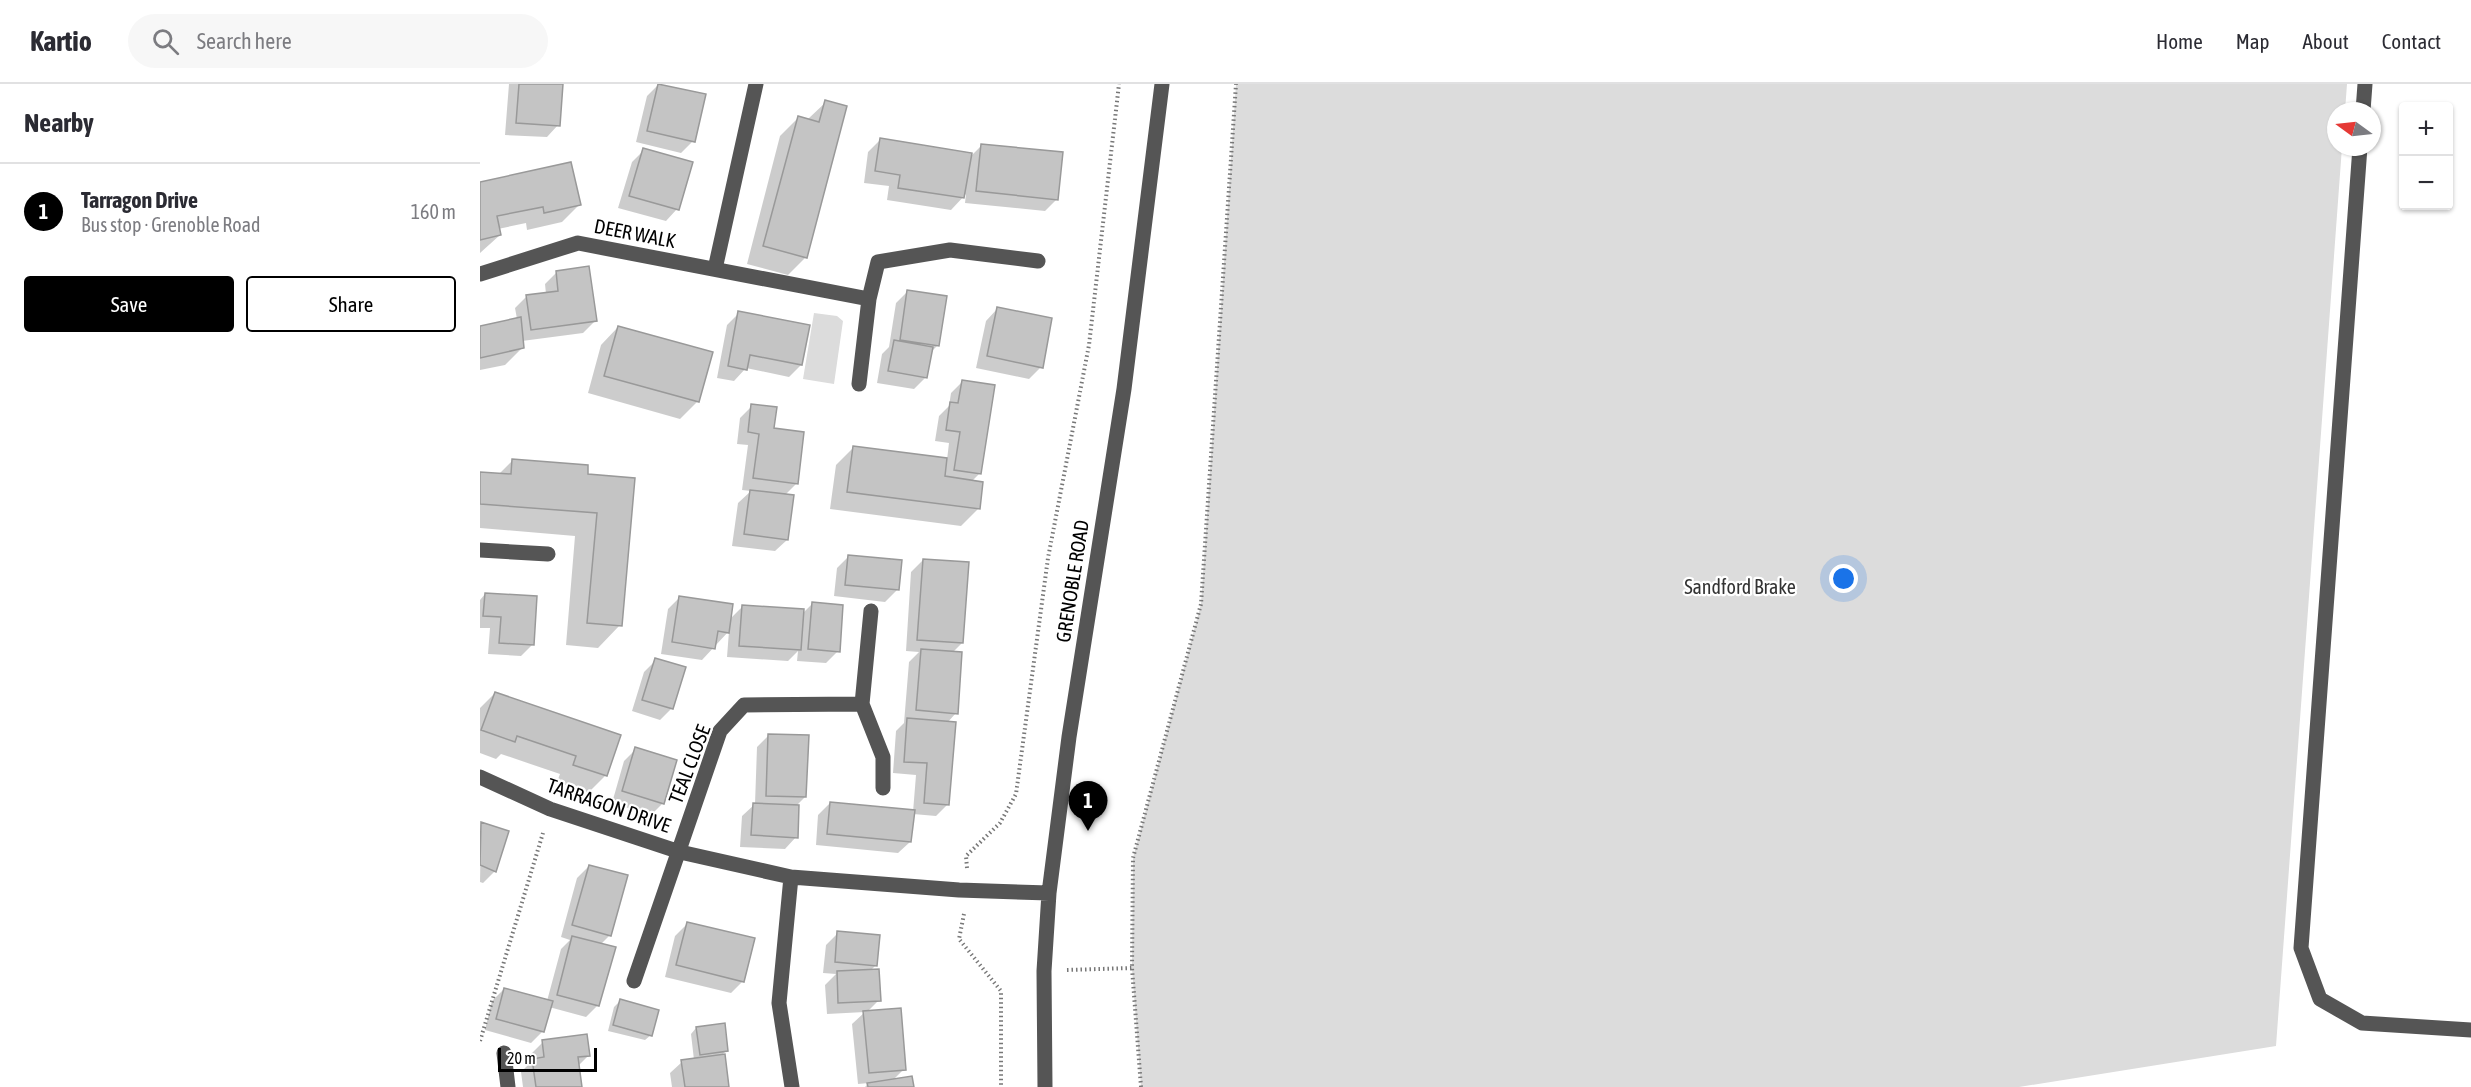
<!DOCTYPE html>
<meta charset="utf-8">
<style>
:root{--surface:#fff;--page:#f7f7f7;--text:#2b2b33;--muted:#7c7c81;--line:#e1e1e2;--accent:#000}
body{margin:0;font-family:"Asap Condensed",sans-serif;background:var(--page);color:var(--text)}
.controls{position:absolute;right:18px;top:18px;display:grid;overflow:hidden;border-radius:6px;box-shadow:0 2px 4px #0004}
.controls button{width:54px;height:54px;display:grid;place-items:center;padding:0;border:0;border-bottom:2px solid var(--line);background:var(--surface);color:var(--text);font:30px sans-serif}
.compass{position:absolute;left:1847px;top:18px;width:54px;height:54px;border-radius:50%;background:var(--surface);box-shadow:0 2px 4px #0004;rotate:285deg}
.scale{position:absolute;left:18px;bottom:15px;width:99px;box-sizing:border-box;padding-left:6px;border:3px solid #000;border-top:0;font-size:16px;line-height:21px;white-space:nowrap;color:#000;-webkit-text-stroke:4px #fff;paint-order:stroke}
.you{position:absolute;left:1364px;top:495px;width:21px;height:21px;margin:-15px;border:4px solid #fff;border-radius:50%;background:#1a73e8;box-shadow:0 0 0 9px #1a73e833}
.badge{display:grid;place-items:center;width:39px;height:39px;border-radius:50%;background:var(--accent);color:#fff;font-size:20px;font-weight:700}
.pin{position:absolute;translate:-50% -50px;filter:drop-shadow(0 2px 3px #0008)}
.pin::after{content:'';position:absolute;top:32px;width:21px;height:18px;background:inherit;clip-path:polygon(0 0,100% 0,50% 100%)}
.list{margin:0;padding:0;list-style:none}
h2{display:flex;justify-content:space-between;align-items:center;height:78px;margin:0;padding:0 24px;font-size:26px}
h2 small{font-size:20px;font-weight:400;color:var(--muted)}
.list li{display:grid;grid-template-columns:39px 1fr auto;gap:18px;align-items:center;box-sizing:border-box;height:96px;padding:0 24px;border-top:2px solid var(--line)}
.list b{display:block;font-size:22px;white-space:nowrap}
.list p{margin:0;font-size:20px;white-space:nowrap;color:var(--muted)}
.list em{font-size:20px;font-style:normal;color:var(--muted)}
.actions{display:flex;gap:12px;padding:18px 24px}
.actions a{flex:1;padding:14px 0;border:2px solid var(--accent);border-radius:6px;text-align:center;font-size:21px;color:var(--accent)}
.actions .main{background:var(--accent);color:#fff}
.icon{flex:none;width:33px;height:33px;fill:none;stroke:currentColor;stroke-width:2;stroke-linecap:round;stroke-linejoin:round}
.map{position:relative;flex:none;width:1991px;height:1003px;overflow:hidden}
header{display:flex;align-items:center;gap:36px;box-sizing:border-box;height:84px;padding:0 30px;background:var(--surface);border-bottom:2px solid var(--line)}
header strong{font-size:28px}
nav{display:flex;gap:33px;margin-inline-start:auto;font-size:21px}
.search{width:420px;height:54px;background:var(--page);display:flex;align-items:center;gap:15px;box-sizing:border-box;padding:0 21px;border-radius:33px;color:var(--muted);font-size:22px}
main{display:flex}
aside{flex:1;background:var(--surface)}
.map>svg:first-child{display:block}
.green{fill:#dcdcdc}
.shadow{fill:#0003}
.building{fill:#c4c4c4;stroke:#999;stroke-width:1.5}
.lines{fill:none;stroke-linecap:round;stroke-linejoin:round}
.path{stroke:#777;stroke-width:4;stroke-dasharray:1.5 3;stroke-linecap:butt}
.minor{stroke:#555;stroke-width:15}
.labels{text-anchor:middle;dominant-baseline:central;stroke-width:4.5;stroke-linejoin:round;paint-order:stroke}
.street-label{font-size:20px;fill:#000;stroke:#fff}
.park-label{font-size:20px;fill:#333;stroke:#fff}
</style>
<header>
<strong>Kartio</strong>
<div class="search"><svg class="icon" aria-label="search" viewBox="0 0 24 24"><circle cx="10" cy="10" r="6"/><path d="M15 15l6 6"/></svg>Search here</div>
<nav><a>Home</a><a>Map</a><a>About</a><a>Contact</a></nav>
</header>
<main>
<aside>
<h2>Nearby<small></small></h2>
<ul class="list">
<li><span class="badge">1</span><div><b>Tarragon Drive</b><p>Bus stop · Grenoble Road</p></div><em>160 m</em></li>
</ul>
<div class="actions"><a class="main">Save</a><a>Share</a></div>
</aside>
<div class="map">
<svg width="1991" height="1003" viewBox="0 0 1991 1003">
<rect width="100%" height="100%" fill="#fff"/>
<path class="green" d="M756 0H1867L1865 27H1856V63H1862L1796 962 1539 1003H661L652 884 653 774 721 520Z
M334 229 357 232 363 237 354 300 323 295Z"/>
<path class="shadow" d="M29 0H81L78 41 67 53 25 51Z
M179 0 213 57 201 69 156 58 167 12Z
M346 18 326 173 308 191 267 180 300 52 318 34 328 35Z
M400 56 489 74 502 61 577 115 565 127 485 119 486 110 471 126 407 116 409 102 384 99 388 68Z
M164 66 197 125 186 137 138 124 152 78Z
M0 99 99 121 82 138 47 146 46 139 18 145 20 151 0 169Z
M77 188 115 237 103 249 42 257 43 263 25 281 0 286V244L37 235 35 224 47 212 66 210 65 200Z
M428 207 458 261 450 269 446 293 434 305 397 299 402 270 409 263 416 219Z
M517 225 561 283 549 295 496 284 506 237Z
M259 229 321 281 309 293 266 284 254 297 237 294 247 241Z
M138 243 218 317 200 335 108 309 121 261Z
M483 297 500 389 491 398 501 399 498 425 481 442 350 425 356 381 374 363 467 376 469 359 455 357 459 332 469 322 471 309Z
M272 322 293 346 317 399 304 412 307 456 295 467 252 462 258 419 271 407 262 406 268 361 257 360 260 334Z
M33 376 106 391 153 395 140 541 118 564 86 561 95 452 0 444V389L18 391Z
M369 472 417 506 405 518 354 512 357 484Z
M443 476 482 559 472 569 476 629 467 639 468 720 456 732 433 730 430 758 418 769 336 761 338 731 350 719 433 728 436 691 413 689 416 647 424 639 429 578 439 568 426 567 431 488Z
M5 510 53 560 41 572 8 570 10 544H0V516Z
M200 513 250 535 262 523 322 530 332 520 358 567 346 579 317 577 318 567 308 577 247 573 249 547 222 576 181 570 188 525Z
M176 576 192 624 180 636 152 627 164 588Z
M15 609 126 691 108 709 77 698 80 690 21 670 16 675 0 669V624Z
M289 651 325 713 316 722V753L305 765 260 763 262 732 275 720 277 663Z
M156 665 183 719 171 731 132 719 144 677Z
M1 740 15 787 3 799 0 798Z
M109 782 130 851 120 861 118 921 106 933 69 923 63 947 51 959 5 946 12 917 24 905 67 917 81 865 90 856 81 853 97 794Z
M207 840 263 897 251 909 185 893 195 852Z
M358 849 396 881 390 887 399 916 387 928 424 985 412 997 432 1003H385L389 999 378 1000 372 940 385 928 347 930 345 901 356 890 343 889 346 861Z
M140 917 171 951 165 956 128 947 134 923Z
M216 944 247 966 243 970 248 1003H192L190 989 202 978 214 976 211 950Z
M63 958 109 971 98 982 100 1003H43L41 988 52 977 51 970Z"/>
<path class="building" d="M39 0H83L80 42 36 39Z
M178 0 226 10 215 58 167 47Z
M345 16 367 22 327 174 283 162 318 32 339 38Z
M400 54 492 69 484 114 418 104 420 91 395 87Z
M501 60 583 68 578 116 496 107Z
M163 64 213 78 199 126 149 112Z
M91 78 101 121 64 129 63 123 17 132 21 151 0 156V98Z
M109 182 117 237 51 246 46 211 78 207 76 187Z
M427 206 467 212 459 262 420 256Z
M517 223 572 234 563 284 507 272Z
M258 227 330 241 322 281 270 271 267 286 248 282Z
M41 233 44 264 0 274V242Z
M138 242 233 268 219 318 124 292Z
M414 256 453 263 447 294 408 287Z
M482 296 515 301 501 390 474 386 480 348 466 346 470 318 478 319Z
M271 320 297 323 294 344 324 348 318 400 273 394 279 350 268 348Z
M373 362 467 374 465 392 503 398 500 425 367 408Z
M32 375 108 381V390L155 394 142 542 107 539 117 429 0 420V388L31 390Z
M270 406 314 411 308 456 264 450Z
M368 471 422 476 419 506 365 501Z
M443 475 489 478 483 559 437 556Z
M5 509 57 512 54 561 19 559 21 533 3 532Z
M199 512 253 520 249 549 238 547 235 565 192 558Z
M332 518 363 521 360 568 328 565Z
M262 521 324 525 321 566 259 562Z
M441 565 482 568 478 630 436 626Z
M175 574 206 583 193 625 162 616Z
M15 608 141 651 127 692 93 681 96 672 37 652 35 658 1 646Z
M427 634 476 638 469 721 444 719 447 679 424 678Z
M288 650 329 651 326 713 286 712Z
M155 663 197 676 184 720 142 707Z
M350 718 435 726 431 758 347 750Z
M273 719 319 721 318 754 271 751Z
M1 738 29 747 16 788 0 781Z
M109 781 148 791 131 852 92 841Z
M207 838 275 854 264 898 196 881Z
M357 847 400 851 397 882 355 878Z
M92 852 136 863 119 922 77 911Z
M399 885 401 917 358 919 357 887Z
M24 904 73 917 64 948 16 935Z
M140 915 179 926 172 952 133 941Z
M421 924 426 986 389 989 383 927Z
M245 939 248 967 220 971 216 943Z
M107 950 110 972 98 973 102 1003H56L52 975 64 973 62 956Z
M245 970 249 1003H205L201 976Z
M432 992 434 1003H388L387 999Z"/>
<g class="lines">
<path class="path" d="M487 784 486 772 520 739 536 710 568 474 609 261 639 0
M484 830 479 855 521 907V1003
M587 886 652 884
M0 957 63 749
M661 1003 652 884 653 774 721 520 756 0"/>
<path class="minor" d="M1883 27 1885 0
M1880 63 1821 864 1840 915 1882 939 1991 946
M235 185 276 0
M0 190 98 159 389 215
M379 300 389 215 398 178 470 166 558 177
M0 466 68 470
M391 527 382 620 403 673V704
M0 693 70 725 200 768 311 793 479 806 569 809
M311 793 299 919 312 1003
M154 897 240 647 264 621 382 620
M24 969 28 1003
M565 1003 564 887 569 809 589 653 644 305 682 0"/>
</g>
<g class="labels">
<g class="street-label">
<text transform="translate(155 149) rotate(11)">DEER WALK</text>
<text transform="translate(592 497) rotate(-81)">GRENOBLE ROAD</text>
<text transform="translate(209 680) rotate(-69)">TEAL CLOSE</text>
<text transform="translate(129 721) rotate(19)">TARRAGON DRIVE</text>
</g>
<g class="park-label">
<text x="1260" y="502">Sandford Brake</text>
</g>
</g>
</svg>
<div class="controls">
<button>+</button>
<button>−</button>
</div>
<svg class="compass" viewBox="-18 -18 36 36"><path d="M0-13l5 13h-10z" fill="#e53935"/><path d="M0 13l5-13h-10z" fill="#7c7c81"/></svg>
<div class="scale">20 m</div>
<div class="you"></div>
<div class="pin badge" style="left:608px;top:747px">1</div>
</div>
</main>
